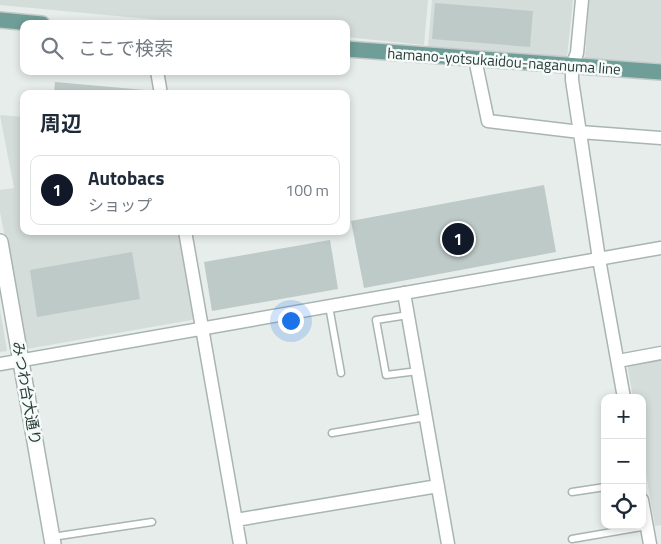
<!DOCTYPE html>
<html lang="ja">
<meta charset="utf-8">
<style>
:root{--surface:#fff;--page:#f2f2f3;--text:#1f2937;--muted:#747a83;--line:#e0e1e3;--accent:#111827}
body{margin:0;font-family:"Titillium Web","Noto Sans JP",sans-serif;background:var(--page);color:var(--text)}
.controls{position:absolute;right:15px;bottom:15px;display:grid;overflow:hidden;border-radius:10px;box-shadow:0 2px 8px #0003}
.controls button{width:45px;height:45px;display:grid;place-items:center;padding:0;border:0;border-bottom:1px solid var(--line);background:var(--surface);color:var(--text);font:25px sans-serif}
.you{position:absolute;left:290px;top:320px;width:18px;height:18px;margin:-12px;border:4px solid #fff;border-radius:50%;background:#1a73e8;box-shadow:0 0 0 8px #1a73e833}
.badge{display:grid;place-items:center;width:32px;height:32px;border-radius:50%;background:var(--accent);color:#fff;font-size:16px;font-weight:700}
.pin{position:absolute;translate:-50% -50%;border:2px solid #fff;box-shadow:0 1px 5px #0006}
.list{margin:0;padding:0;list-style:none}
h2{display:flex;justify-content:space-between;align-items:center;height:65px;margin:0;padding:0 20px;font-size:21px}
h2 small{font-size:16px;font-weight:400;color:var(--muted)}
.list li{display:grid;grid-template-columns:32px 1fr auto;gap:15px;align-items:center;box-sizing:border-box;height:70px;margin:0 10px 10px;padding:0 10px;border:1px solid var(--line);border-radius:10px}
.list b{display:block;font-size:19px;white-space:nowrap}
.list p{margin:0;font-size:16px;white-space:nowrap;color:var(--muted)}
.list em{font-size:16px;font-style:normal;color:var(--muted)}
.icon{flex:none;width:28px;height:28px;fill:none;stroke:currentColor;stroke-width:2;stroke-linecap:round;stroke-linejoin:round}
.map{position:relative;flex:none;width:661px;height:544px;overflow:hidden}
.search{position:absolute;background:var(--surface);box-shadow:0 2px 8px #0003;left:20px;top:20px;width:330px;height:55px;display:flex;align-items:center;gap:12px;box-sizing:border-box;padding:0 18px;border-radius:10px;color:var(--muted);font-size:19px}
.panel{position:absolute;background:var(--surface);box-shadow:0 2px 8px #0003;left:20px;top:90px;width:330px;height:145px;border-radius:10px}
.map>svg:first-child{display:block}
.built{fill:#d4ddda}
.building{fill:#becac7}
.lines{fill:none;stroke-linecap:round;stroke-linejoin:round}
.service-casing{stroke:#a9b5b2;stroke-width:9}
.minor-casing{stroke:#a9b5b2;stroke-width:15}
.tertiary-casing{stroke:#a9b5b2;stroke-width:18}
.primary-casing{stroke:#c3c9c8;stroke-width:18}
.service{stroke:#fff;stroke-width:6}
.minor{stroke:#fff;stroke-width:12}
.tertiary{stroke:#fff;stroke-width:15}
.primary{stroke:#6f9d97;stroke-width:15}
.labels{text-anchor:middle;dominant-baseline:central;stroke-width:5;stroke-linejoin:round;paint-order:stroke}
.street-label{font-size:15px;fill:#273d3a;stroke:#f6faf8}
</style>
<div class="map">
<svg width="661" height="544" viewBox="0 0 661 544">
<rect width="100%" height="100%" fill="#e6edeb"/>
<path class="built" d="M0 0H428L424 45 346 37V24H202L0 5Z
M432 0H573L567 57 428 47Z
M589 0H661V63L585 59Z
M0 115 24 117V231H182L197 319 27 349 0 212V190L14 188Z
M0 309 7 351 0 352Z
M661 357V525L655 526 642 452V398H633L627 363Z"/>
<path class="building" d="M435 3 533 11 530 47 432 39Z
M55 82 156 91V94H54Z
M544 185 556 252 364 288 351 221Z
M330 240 338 289 212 311 204 262Z
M132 252 140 299 37 317 30 270Z"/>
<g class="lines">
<g class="service-casing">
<path id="service" d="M329 306 341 373
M408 315 376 320 386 375 418 371
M332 433 426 417
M572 492 605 487
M52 537 152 522
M572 539 647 526"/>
</g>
<g class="minor-casing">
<path id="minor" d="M582 0 577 53 572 66V80L599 259 624 398
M475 59 488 121 580 132 661 138
M157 71 161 94
M185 231 240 544
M404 293 448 544
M618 361 661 353
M0 364 661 248
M642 500 650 544
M236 520 438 486"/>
</g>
<g class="tertiary-casing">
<path id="tertiary" d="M0 242 53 544"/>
</g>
<g class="primary-casing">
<path id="primary" d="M0 20 42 24
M346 49 661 72"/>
</g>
<use href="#service" class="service"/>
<use href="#minor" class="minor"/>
<use href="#tertiary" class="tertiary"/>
<use href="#primary" class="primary"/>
</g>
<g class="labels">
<g class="street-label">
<text transform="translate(504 61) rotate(4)">hamano-yotsukaidou-naganuma line</text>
<text transform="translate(27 393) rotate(80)">みつわ台大通り</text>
</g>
</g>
</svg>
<div class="controls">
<button>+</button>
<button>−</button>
<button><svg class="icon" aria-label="locate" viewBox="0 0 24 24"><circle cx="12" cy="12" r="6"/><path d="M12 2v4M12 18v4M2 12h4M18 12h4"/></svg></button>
</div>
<div class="you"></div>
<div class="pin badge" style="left:458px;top:239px">1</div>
<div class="search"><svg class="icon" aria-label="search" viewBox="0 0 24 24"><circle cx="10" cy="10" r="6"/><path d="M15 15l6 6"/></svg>ここで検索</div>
<section class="panel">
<h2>周辺<small></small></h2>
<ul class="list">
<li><span class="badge">1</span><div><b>Autobacs</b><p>ショップ</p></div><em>100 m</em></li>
</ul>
</section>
</div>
